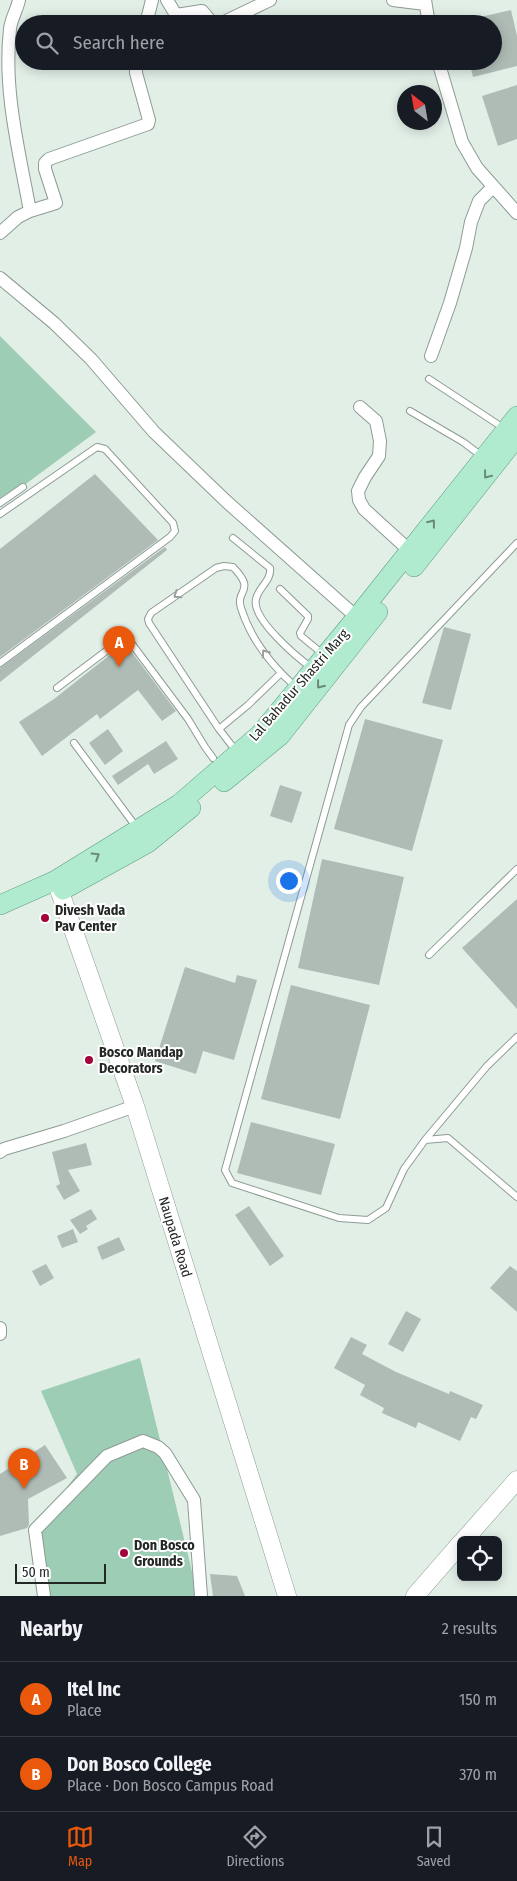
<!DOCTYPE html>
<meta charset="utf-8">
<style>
:root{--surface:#171b24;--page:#20242c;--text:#f1f3f6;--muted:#9ea1a6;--line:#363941;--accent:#ea580c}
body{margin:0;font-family:"Fira Sans Condensed",sans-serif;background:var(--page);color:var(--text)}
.controls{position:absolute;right:15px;bottom:15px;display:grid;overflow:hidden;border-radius:8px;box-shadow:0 2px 12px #0003}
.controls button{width:45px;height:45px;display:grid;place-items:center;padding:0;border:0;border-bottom:1px solid var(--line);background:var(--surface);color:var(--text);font:25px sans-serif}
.compass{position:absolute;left:397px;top:85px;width:45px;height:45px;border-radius:50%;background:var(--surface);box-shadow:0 2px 12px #0003;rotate:329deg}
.scale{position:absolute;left:15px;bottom:12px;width:91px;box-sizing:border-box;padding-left:5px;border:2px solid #232825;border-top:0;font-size:14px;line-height:18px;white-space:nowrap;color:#232825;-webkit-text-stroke:4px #fff;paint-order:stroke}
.you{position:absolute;left:288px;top:880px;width:18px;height:18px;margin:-12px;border:4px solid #fff;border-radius:50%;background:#1a73e8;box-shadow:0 0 0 8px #1a73e833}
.badge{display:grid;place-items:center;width:32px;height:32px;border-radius:50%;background:var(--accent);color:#fff;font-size:16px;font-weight:700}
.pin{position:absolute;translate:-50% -41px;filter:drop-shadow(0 1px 2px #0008)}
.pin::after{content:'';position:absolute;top:26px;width:18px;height:15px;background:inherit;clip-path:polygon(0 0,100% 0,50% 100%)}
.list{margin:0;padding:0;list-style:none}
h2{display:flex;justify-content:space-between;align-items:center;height:65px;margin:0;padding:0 20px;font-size:21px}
h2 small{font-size:16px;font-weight:400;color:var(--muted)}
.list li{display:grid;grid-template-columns:32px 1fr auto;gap:15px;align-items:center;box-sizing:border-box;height:75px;padding:0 20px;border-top:1px solid var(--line)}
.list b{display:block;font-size:19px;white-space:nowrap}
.list p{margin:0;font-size:16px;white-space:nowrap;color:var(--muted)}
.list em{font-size:16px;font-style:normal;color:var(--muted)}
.icon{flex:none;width:28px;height:28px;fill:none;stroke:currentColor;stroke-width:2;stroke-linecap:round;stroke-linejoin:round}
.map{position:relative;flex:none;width:517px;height:1596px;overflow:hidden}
.search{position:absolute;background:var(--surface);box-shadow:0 2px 12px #0003;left:15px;right:15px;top:15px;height:55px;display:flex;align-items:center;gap:12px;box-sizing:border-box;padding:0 18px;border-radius:28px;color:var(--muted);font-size:19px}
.sheet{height:215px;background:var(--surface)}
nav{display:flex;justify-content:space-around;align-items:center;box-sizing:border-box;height:70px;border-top:1px solid var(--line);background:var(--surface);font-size:14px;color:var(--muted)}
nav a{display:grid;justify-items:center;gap:2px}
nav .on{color:var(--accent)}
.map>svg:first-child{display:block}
.green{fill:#9ecdb5}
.building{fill:#afbcb5}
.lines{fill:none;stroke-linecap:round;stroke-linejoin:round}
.lane-casing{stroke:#8e9b94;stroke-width:8}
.street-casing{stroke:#8e9b94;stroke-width:14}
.secondary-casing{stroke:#8e9b94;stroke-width:19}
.primary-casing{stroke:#5c9e7f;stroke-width:20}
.lane{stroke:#fff;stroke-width:6}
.street{stroke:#fff;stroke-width:12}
.secondary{stroke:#fff;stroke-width:18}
.primary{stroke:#b0ebcf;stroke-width:19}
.oneway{stroke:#6a8a7a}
.oneway2{stroke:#9c9e9d}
.poi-dot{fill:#a2033a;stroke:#fff;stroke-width:2}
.labels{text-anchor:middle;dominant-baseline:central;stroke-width:4;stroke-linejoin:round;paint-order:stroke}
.street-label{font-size:14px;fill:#232825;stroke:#fff}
.poi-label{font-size:14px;font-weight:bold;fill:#232825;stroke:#fff;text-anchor:start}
</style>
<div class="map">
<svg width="517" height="1596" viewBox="0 0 517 1596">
<rect width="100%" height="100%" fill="#e1efe7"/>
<path class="green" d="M0 336 96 432 0 503Z
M140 1358 198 1596H44L35 1530 77 1474 41 1391Z"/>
<path class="building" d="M511 10 517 36V66L473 77 469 61H493V24H468L467 20Z
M517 85V139L498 146 482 96Z
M95 474 158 540 0 657V549Z
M165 547 167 550 0 682V668Z
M444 627 471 634 451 710 422 703Z
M125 643 176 711 162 721 138 690 100 719 97 714 42 756 19 722 54 699Z
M365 719 443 740 412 851 334 829Z
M108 729 123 751 105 765 89 743Z
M166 741 178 759 154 774 148 764 118 785 112 776Z
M280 785 302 792 292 823 270 816Z
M322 859 404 877 379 985 298 968Z
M517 899V1009L462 948Z
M185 967 235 983 237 975 257 980 234 1060 203 1051 196 1074 155 1061Z
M291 985 370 1005 340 1119 261 1099Z
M251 1122 335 1144 321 1195 237 1173Z
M86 1143 92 1165 68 1170 80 1191 64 1200 56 1186 60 1184 52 1152Z
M249 1206 284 1256 270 1266 235 1215Z
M91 1209 97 1219 86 1226 88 1229 80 1234 70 1220Z
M73 1229 78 1242 62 1248 57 1236Z
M119 1237 125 1250 102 1260 97 1247Z
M46 1264 54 1278 40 1286 32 1271Z
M510 1266 517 1271V1312L490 1288Z
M406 1311 421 1319 403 1352 388 1344Z
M351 1337 367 1345 362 1354 396 1372 449 1394 450 1391 483 1405 476 1419 471 1417 460 1441 418 1422 416 1428 382 1413 384 1408 360 1395 365 1385 334 1368Z
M45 1445 67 1478 28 1499 29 1525 27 1528 0 1536V1474Z
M210 1574 237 1576 245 1596H213Z"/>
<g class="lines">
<g class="lane-casing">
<path id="lane" d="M429 379 505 429
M410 411 463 442 483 457
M0 503 23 487
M0 514 97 447 105 449 173 523 175 531 170 537 0 663
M233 538 270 568C272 580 258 588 256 599 251 619 298 658 313 669
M517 543 361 707 349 725 225 1170 232 1183 339 1218 368 1220 386 1208 404 1169 425 1140 448 1138 517 1197
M280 589 308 616V619L300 633 301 636 324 655
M57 688 126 636 188 719 205 747 213 758
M219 729 248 705 280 674
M74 743 137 828
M236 751 219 729 149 623 148 619 151 613 216 568 224 566 233 567C257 592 235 589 241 608 251 640 273 667 297 688
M429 955 517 869
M425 1140 487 1066 517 1037"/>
</g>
<g class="street-casing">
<path id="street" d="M19 0C17 10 11 19 10 29 3 90 19 151 30 211
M167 0 176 15 202 11 213 24
M393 0 425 4
M425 0 429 24
M146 24 152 0
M220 24 270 0
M438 61 462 142 477 168 517 213
M0 233 18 217 30 211 56 203 45 169V163L49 159 148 124 149 120 136 73V61
M0 278 54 323 91 359 154 432 227 502 361 621
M431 356 450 303 466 248 471 222 479 201 493 187
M360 407 376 421 380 441 379 456 365 477 358 491 359 500 364 509 410 551
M0 1152 4 1149 64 1131 135 1106
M0 1328V1334
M44 1596 35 1530 107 1456 143 1441 158 1447 165 1453 194 1500 201 1596"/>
</g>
<g class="secondary-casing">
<path id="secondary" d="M54 881 60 892 135 1106 287 1596
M464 1540 517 1480
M415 1596 461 1543"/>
</g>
<g class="primary-casing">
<path id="primary" d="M414 567 517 437
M224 782 280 736 378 612
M63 890 148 843 191 808
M0 905 54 881 179 804 260 734 356 618 517 416"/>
</g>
<use href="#lane" class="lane"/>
<use href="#street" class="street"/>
<use href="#secondary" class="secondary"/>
<use href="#primary" class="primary"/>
</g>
<defs><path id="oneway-chevron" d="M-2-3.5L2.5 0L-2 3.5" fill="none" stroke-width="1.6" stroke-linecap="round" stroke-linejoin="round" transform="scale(1.25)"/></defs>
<g class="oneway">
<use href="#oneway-chevron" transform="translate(487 475) rotate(128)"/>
<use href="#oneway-chevron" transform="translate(432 523) rotate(-52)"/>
<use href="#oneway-chevron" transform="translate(320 685) rotate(128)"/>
<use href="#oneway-chevron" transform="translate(96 856) rotate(-32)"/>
</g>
<g class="oneway2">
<use href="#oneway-chevron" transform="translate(177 595) rotate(146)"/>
<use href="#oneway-chevron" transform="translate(265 653) rotate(-126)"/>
</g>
<g class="poi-dot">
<circle cx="45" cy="918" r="5"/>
<circle cx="89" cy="1060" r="5"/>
<circle cx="124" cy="1553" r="5"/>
</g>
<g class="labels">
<g class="street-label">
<text transform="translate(299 685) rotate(-49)">Lal Bahadur Shastri Marg</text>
<text transform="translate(175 1237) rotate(73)">Naupada Road</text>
</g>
<g class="poi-label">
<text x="55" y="910">Divesh Vada<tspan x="55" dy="16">Pav Center</tspan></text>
<text x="99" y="1052">Bosco Mandap<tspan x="99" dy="16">Decorators</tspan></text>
<text x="134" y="1545">Don Bosco<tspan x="134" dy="16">Grounds</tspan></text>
</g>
</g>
</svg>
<div class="controls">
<button><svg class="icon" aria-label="locate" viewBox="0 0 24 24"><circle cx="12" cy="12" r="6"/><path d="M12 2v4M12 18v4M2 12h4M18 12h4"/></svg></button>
</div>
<svg class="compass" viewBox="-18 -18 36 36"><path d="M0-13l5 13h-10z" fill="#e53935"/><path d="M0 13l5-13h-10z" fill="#9ea1a6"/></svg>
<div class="scale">50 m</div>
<div class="you"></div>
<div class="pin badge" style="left:119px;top:667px">A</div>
<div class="pin badge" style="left:24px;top:1489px">B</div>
<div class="search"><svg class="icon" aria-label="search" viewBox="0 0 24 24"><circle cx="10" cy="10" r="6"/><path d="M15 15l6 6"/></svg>Search here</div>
</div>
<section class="sheet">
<h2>Nearby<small>2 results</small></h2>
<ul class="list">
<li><span class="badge">A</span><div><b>Itel Inc</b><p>Place</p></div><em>150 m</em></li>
<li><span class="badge">B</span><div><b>Don Bosco College</b><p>Place · Don Bosco Campus Road</p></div><em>370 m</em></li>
</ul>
</section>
<nav>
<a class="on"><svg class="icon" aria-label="map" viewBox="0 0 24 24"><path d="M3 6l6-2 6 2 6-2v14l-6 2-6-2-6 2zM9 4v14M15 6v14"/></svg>Map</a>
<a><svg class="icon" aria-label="directions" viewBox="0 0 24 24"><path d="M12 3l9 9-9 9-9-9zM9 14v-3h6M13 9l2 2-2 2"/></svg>Directions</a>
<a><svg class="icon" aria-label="saved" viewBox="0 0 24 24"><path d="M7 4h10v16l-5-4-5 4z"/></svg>Saved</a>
</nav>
